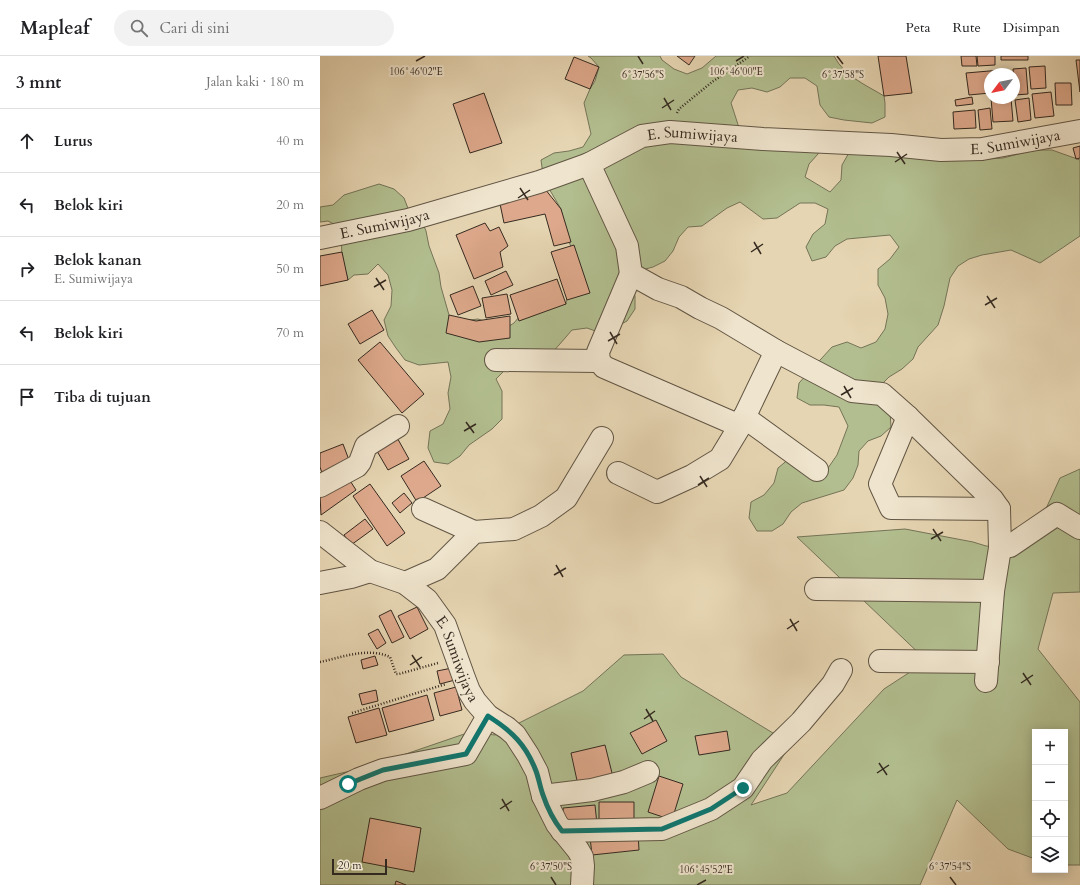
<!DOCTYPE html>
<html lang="id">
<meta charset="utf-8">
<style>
:root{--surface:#fff;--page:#f2f2f2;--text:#202124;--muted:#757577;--line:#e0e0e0}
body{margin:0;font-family:Cardo,serif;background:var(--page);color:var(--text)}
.controls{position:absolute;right:12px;bottom:12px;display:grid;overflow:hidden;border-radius:0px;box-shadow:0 2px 10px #0003}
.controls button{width:36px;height:36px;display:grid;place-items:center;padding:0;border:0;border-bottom:1px solid var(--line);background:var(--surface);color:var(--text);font:20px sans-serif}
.compass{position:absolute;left:664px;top:12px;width:36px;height:36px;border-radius:50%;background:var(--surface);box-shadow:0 2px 10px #0003;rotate:238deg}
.scale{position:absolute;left:12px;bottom:10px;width:55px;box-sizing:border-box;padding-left:4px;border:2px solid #352a20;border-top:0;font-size:11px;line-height:14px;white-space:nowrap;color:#352a20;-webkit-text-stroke:3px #efe4cd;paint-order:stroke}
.stop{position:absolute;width:12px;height:12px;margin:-9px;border:3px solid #0f766e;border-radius:50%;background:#fff}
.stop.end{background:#0f766e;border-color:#fff;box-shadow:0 1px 4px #0008}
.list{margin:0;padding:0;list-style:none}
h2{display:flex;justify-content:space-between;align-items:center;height:52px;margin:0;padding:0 16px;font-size:17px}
h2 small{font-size:13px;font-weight:400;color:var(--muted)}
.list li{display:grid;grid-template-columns:26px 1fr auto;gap:12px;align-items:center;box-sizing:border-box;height:64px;padding:0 16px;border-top:1px solid var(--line)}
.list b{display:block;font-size:15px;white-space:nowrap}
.list p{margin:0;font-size:13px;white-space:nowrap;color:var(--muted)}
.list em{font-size:13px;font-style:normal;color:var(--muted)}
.icon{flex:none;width:22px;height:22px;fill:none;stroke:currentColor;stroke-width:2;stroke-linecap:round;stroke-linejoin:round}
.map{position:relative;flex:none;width:760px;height:829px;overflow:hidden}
header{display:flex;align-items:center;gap:24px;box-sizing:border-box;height:56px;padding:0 20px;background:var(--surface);border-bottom:1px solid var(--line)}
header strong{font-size:19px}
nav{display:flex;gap:22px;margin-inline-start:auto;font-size:14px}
.search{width:280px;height:36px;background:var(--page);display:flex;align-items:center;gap:10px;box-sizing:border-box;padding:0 14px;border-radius:22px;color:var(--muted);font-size:15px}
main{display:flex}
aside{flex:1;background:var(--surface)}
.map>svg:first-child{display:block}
.green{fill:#b2be8f;stroke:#747458}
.building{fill:#dda88b;stroke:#352a20}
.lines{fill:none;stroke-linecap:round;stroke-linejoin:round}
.minor-casing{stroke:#615544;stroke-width:24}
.path{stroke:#352a20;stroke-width:2.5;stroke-dasharray:1 2;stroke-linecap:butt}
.minor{stroke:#efe4cd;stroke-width:22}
.route{stroke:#0f766e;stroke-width:5}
.ticks{fill:none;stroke:#352a20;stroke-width:1.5}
.labels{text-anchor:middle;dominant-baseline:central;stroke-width:4;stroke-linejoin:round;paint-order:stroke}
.street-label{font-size:15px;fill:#352a20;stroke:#efe4cd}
.ticks-label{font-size:10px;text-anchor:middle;fill:#352a20;stroke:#efe4cd;stroke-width:4;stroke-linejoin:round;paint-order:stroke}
</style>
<header>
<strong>Mapleaf</strong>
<div class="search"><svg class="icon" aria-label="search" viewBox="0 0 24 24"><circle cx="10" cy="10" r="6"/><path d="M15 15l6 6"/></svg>Cari di sini</div>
<nav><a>Peta</a><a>Rute</a><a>Disimpan</a></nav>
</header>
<main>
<aside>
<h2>3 mnt<small>Jalan kaki · 180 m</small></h2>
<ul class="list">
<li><svg class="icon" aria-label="ahead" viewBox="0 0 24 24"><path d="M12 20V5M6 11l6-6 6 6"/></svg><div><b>Lurus</b></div><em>40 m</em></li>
<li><svg class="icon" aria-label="left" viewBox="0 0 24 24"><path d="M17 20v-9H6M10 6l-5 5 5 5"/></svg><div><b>Belok kiri</b></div><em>20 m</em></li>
<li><svg class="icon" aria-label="right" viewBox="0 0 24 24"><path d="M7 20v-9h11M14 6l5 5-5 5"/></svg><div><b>Belok kanan</b><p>E. Sumiwijaya</p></div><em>50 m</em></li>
<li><svg class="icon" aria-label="left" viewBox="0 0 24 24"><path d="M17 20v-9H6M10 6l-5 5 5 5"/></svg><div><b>Belok kiri</b></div><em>70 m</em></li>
<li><svg class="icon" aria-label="arrive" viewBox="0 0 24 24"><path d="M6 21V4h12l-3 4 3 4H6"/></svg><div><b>Tiba di tujuan</b></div></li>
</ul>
</aside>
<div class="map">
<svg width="760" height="829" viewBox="0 0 760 829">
<rect width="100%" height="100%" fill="#e6d5b2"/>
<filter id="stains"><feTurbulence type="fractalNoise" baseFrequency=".005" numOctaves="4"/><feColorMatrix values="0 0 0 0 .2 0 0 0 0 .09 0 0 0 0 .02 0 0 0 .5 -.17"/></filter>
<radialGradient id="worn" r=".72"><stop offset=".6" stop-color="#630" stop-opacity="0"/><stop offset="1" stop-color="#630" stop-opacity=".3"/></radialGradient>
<path class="green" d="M268 0H340L342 4 354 13 367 18 382 12 396 0H514C524 20 546 29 564 40L565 47V61L552 67 524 64 509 61 500 49 497 30 485 22H470L460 31 447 36 432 32 418 34 411 47 422 81 504 86 498 98 489 108 485 121 510 136 521 124 522 109 530 95 667 103 683 102 714 94H732L760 104V180L720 207 691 194 662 199 649 203 638 210 630 222 624 250 618 269 598 291 593 303 582 313 569 321 559 331 570 356 571 371 561 380 548 385 539 395 538 409 533 422 524 434 482 447 471 456 463 468 452 475H437L429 462 431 446 444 439 454 427 458 412 470 402 494 418 508 412 517 399 528 370 519 351 504 349H490L477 342 479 327 512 291 527 286 541 292 556 286 565 273 568 258 565 242 558 229V213L570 203 579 191 570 179 527 183 515 190 506 201 492 205 486 191 493 178 505 168 508 153 495 147H480L457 162 443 163 420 146 407 152 382 170 368 171 359 181 353 195 345 205 333 211 318 215 311 226 315 240V253L307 265 294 272 281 277 267 272 252 274 226 304 186 313 176 323 182 335V363L172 373 149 389 140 400 128 408 114 406 108 392 110 375 123 368 130 353 128 337 131 321 128 306 99 309 85 304 76 292 68 280 64 264 71 250 72 234 68 219 58 208 48 218 34 219 28 224 22 203 21 172 8 165 0 166V151L13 149 24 139 59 128 74 133 84 142 89 155 101 163 106 175 109 190 119 217 121 231 129 259V260L142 265 158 263 186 272 194 267 204 255 246 248 252 193 246 179 241 153 228 131 225 133 221 104 234 97 249 95 263 91 271 78 264 47 270 33 275 25 279 11 271 2Z
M760 413V536L733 537 718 593 760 646V809H745V676H715V803L688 793 637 744 600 829H0V722L48 711 150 676 175 679 263 635 304 599 343 598 361 621 471 688 431 749 467 737 564 633 607 605 477 481 585 473 653 486 666 490 708 492 740 422Z"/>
<path class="building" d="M357 0H375L369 9Z
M558 0H586L592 37 564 40Z
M641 0H656L657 10H642Z
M657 0H675V9L658 10Z
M681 0H708V4H681Z
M254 1 279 11 270 33 245 23Z
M756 4H760V36Z
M725 10 726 32 711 33 709 11Z
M706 12 708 38 695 39 693 13Z
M681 14V18H670V37L649 39 646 17Z
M735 27H751L752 49H736Z
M731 36 734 60 715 62 712 38Z
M164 37 182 87 150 97 133 48Z
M652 41 653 48 636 50 635 44Z
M671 42H691L693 65 673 66Z
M709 42 711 64 698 66 695 44Z
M670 52 672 73 660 74 658 54Z
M655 54 656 72 634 73 633 56Z
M760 90V102L756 103 753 92Z
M225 133 241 153 251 186 234 190 225 158 184 167 179 143Z
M165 167 170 175 179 171 188 190 180 196 183 211 154 223 136 179Z
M254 189 270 237 247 244 231 196Z
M22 196 28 224 0 230V200Z
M186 215 193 229 171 239 165 225Z
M237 223 246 248 199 265 190 239Z
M153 230 161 250 138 259 130 239Z
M187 238 191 258 166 262 162 242Z
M52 254 64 274 40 288 28 268Z
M129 259 156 265 190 260V282L159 286 126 277Z
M60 286 104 338 82 357 38 304Z
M75 378 89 403 68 414 54 390Z
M23 388 32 412 4 423 0 411V397Z
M104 405 121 430 97 446 81 420Z
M27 420 36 434 1 459 0 439Z
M50 428 85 477 67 490 33 440Z
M84 437 92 447 80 457 72 447Z
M45 463 53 473 31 489 24 479Z
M97 551 108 573 90 583 78 560Z
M71 554 84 581 72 587 59 560Z
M58 573 66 587 57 593 48 578Z
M55 600 58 609 43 613 41 604Z
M132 612 135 624 120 628 117 615Z
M136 631 142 654 120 660 114 637Z
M56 634 58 645 42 649 39 638Z
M107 639 114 664 69 676 62 652Z
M59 652 67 679 36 687 28 661Z
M336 664 347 685 322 698 310 677Z
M407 675 410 694 379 699 375 680Z
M285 689 293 721 258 729 251 697Z
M339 720 363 728 352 764 328 756Z
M279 746H314V774L279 773Z
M275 749 277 768 245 771 243 752Z
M50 762 101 772 94 816 42 806Z
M318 777 319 794 272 799 270 781Z
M76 825 86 829H75Z"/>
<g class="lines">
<g class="minor-casing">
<g id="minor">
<path d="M269 108 307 190 311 218 338 233 361 241 380 252 401 262 456 295 532 335 562 338 588 361 672 443 679 453 680 492 673 535 666 625"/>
<path id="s1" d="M0 182 88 164 219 126 269 108 322 80 350 76 443 83 571 89 621 94 662 93 760 75"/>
<path d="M311 218 278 296 279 305 284 311 420 370 456 295"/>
<path d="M176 304 279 305"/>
<path d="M424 361 497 414"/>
<path d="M588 361 560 428 571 452 679 453"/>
<path d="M298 417 337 436 372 420 400 403 420 370"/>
<path d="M0 430 37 410 40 406 46 390 78 370"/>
<path d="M103 453 154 476"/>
<path id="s2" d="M0 476 50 515 85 527 107 544 125 569 144 622 149 635 155 645 168 660 187 672 195 679 208 699 217 716 223 740 237 768 258 794 262 801 263 810 262 829"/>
<path d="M680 492 690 490 737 458 760 472"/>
<path d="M0 527 31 521 50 515"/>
<path d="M85 527 117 513 154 476 194 473 221 460 246 442 282 382"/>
<path d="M496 533 673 535"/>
<path d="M560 605 668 606"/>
<path d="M223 740 272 734 304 726 328 716"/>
<path d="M0 742 39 723 63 714 146 698 168 660"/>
<path d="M242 775 342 773 391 753 423 732 442 704 481 666 513 628 521 614"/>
</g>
</g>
<path class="path" d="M357 57 359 53 392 26 430 0
M0 606C23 601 48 591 70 601L76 618H79L118 607
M32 657 126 628"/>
<use href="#minor" class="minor"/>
</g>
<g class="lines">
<path class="route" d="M28 728 63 714 146 698 168 660C192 675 206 689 216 715 219 723 220 731 223 739 227 751 234 765 242 775L342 773 391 753 423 732"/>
</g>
<path class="ticks" d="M318 0 323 8M517 0 523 8M96 5 105 0M416 5 424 0M344 42 351 54M342 52 354 44M577 96 585 108M575 106 587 98M200 132 208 144M198 142 210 134M434 186 441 198M431 196 443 188M56 222 64 234M54 231 66 224M667 240 675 252M665 249 677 242M290 276 297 288M288 285 300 278M524 330 531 342M521 339 533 332M146 366 154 377M144 375 156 368M380 420 387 431M378 429 389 422M613 473 621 485M611 483 623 476M236 509 243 521M234 519 246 512M470 563 477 575M467 573 479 565M92 599 100 611M90 609 102 601M703 617 711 629M701 627 713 619M326 653 333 665M324 663 335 655M559 707 567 719M557 717 569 709M182 743 189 755M180 753 192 745M231 821 236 829M630 821 636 829M377 829 386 824"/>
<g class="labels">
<g class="street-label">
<text stroke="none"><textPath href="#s1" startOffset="390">E. Sumiwijaya</textPath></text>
<text stroke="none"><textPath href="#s1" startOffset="714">E. Sumiwijaya</textPath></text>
<text stroke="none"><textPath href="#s1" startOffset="66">E. Sumiwijaya</textPath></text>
<text stroke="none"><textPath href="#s2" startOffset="195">E. Sumiwijaya</textPath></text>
</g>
</g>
<g class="ticks-label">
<text x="96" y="19">106°46'02"E</text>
<text x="416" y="19">106°46'00"E</text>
<text x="323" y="22">6°37'56"S</text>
<text x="523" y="22">6°37'58"S</text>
<text x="231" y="814">6°37'50"S</text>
<text x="630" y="814">6°37'54"S</text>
<text x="386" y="817">106°45'52"E</text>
</g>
<rect width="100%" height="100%" filter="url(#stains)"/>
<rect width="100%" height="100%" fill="url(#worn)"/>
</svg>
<div class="controls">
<button>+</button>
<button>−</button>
<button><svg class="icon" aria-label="locate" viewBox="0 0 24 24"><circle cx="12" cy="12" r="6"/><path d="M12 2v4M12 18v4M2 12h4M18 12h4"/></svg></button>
<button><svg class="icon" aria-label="layers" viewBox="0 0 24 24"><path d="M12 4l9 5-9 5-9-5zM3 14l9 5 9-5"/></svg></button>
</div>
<svg class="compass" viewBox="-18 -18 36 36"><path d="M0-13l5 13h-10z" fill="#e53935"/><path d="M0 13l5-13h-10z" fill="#757577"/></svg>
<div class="scale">20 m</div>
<div class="stop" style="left:28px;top:728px"></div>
<div class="stop end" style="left:423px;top:732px"></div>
</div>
</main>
